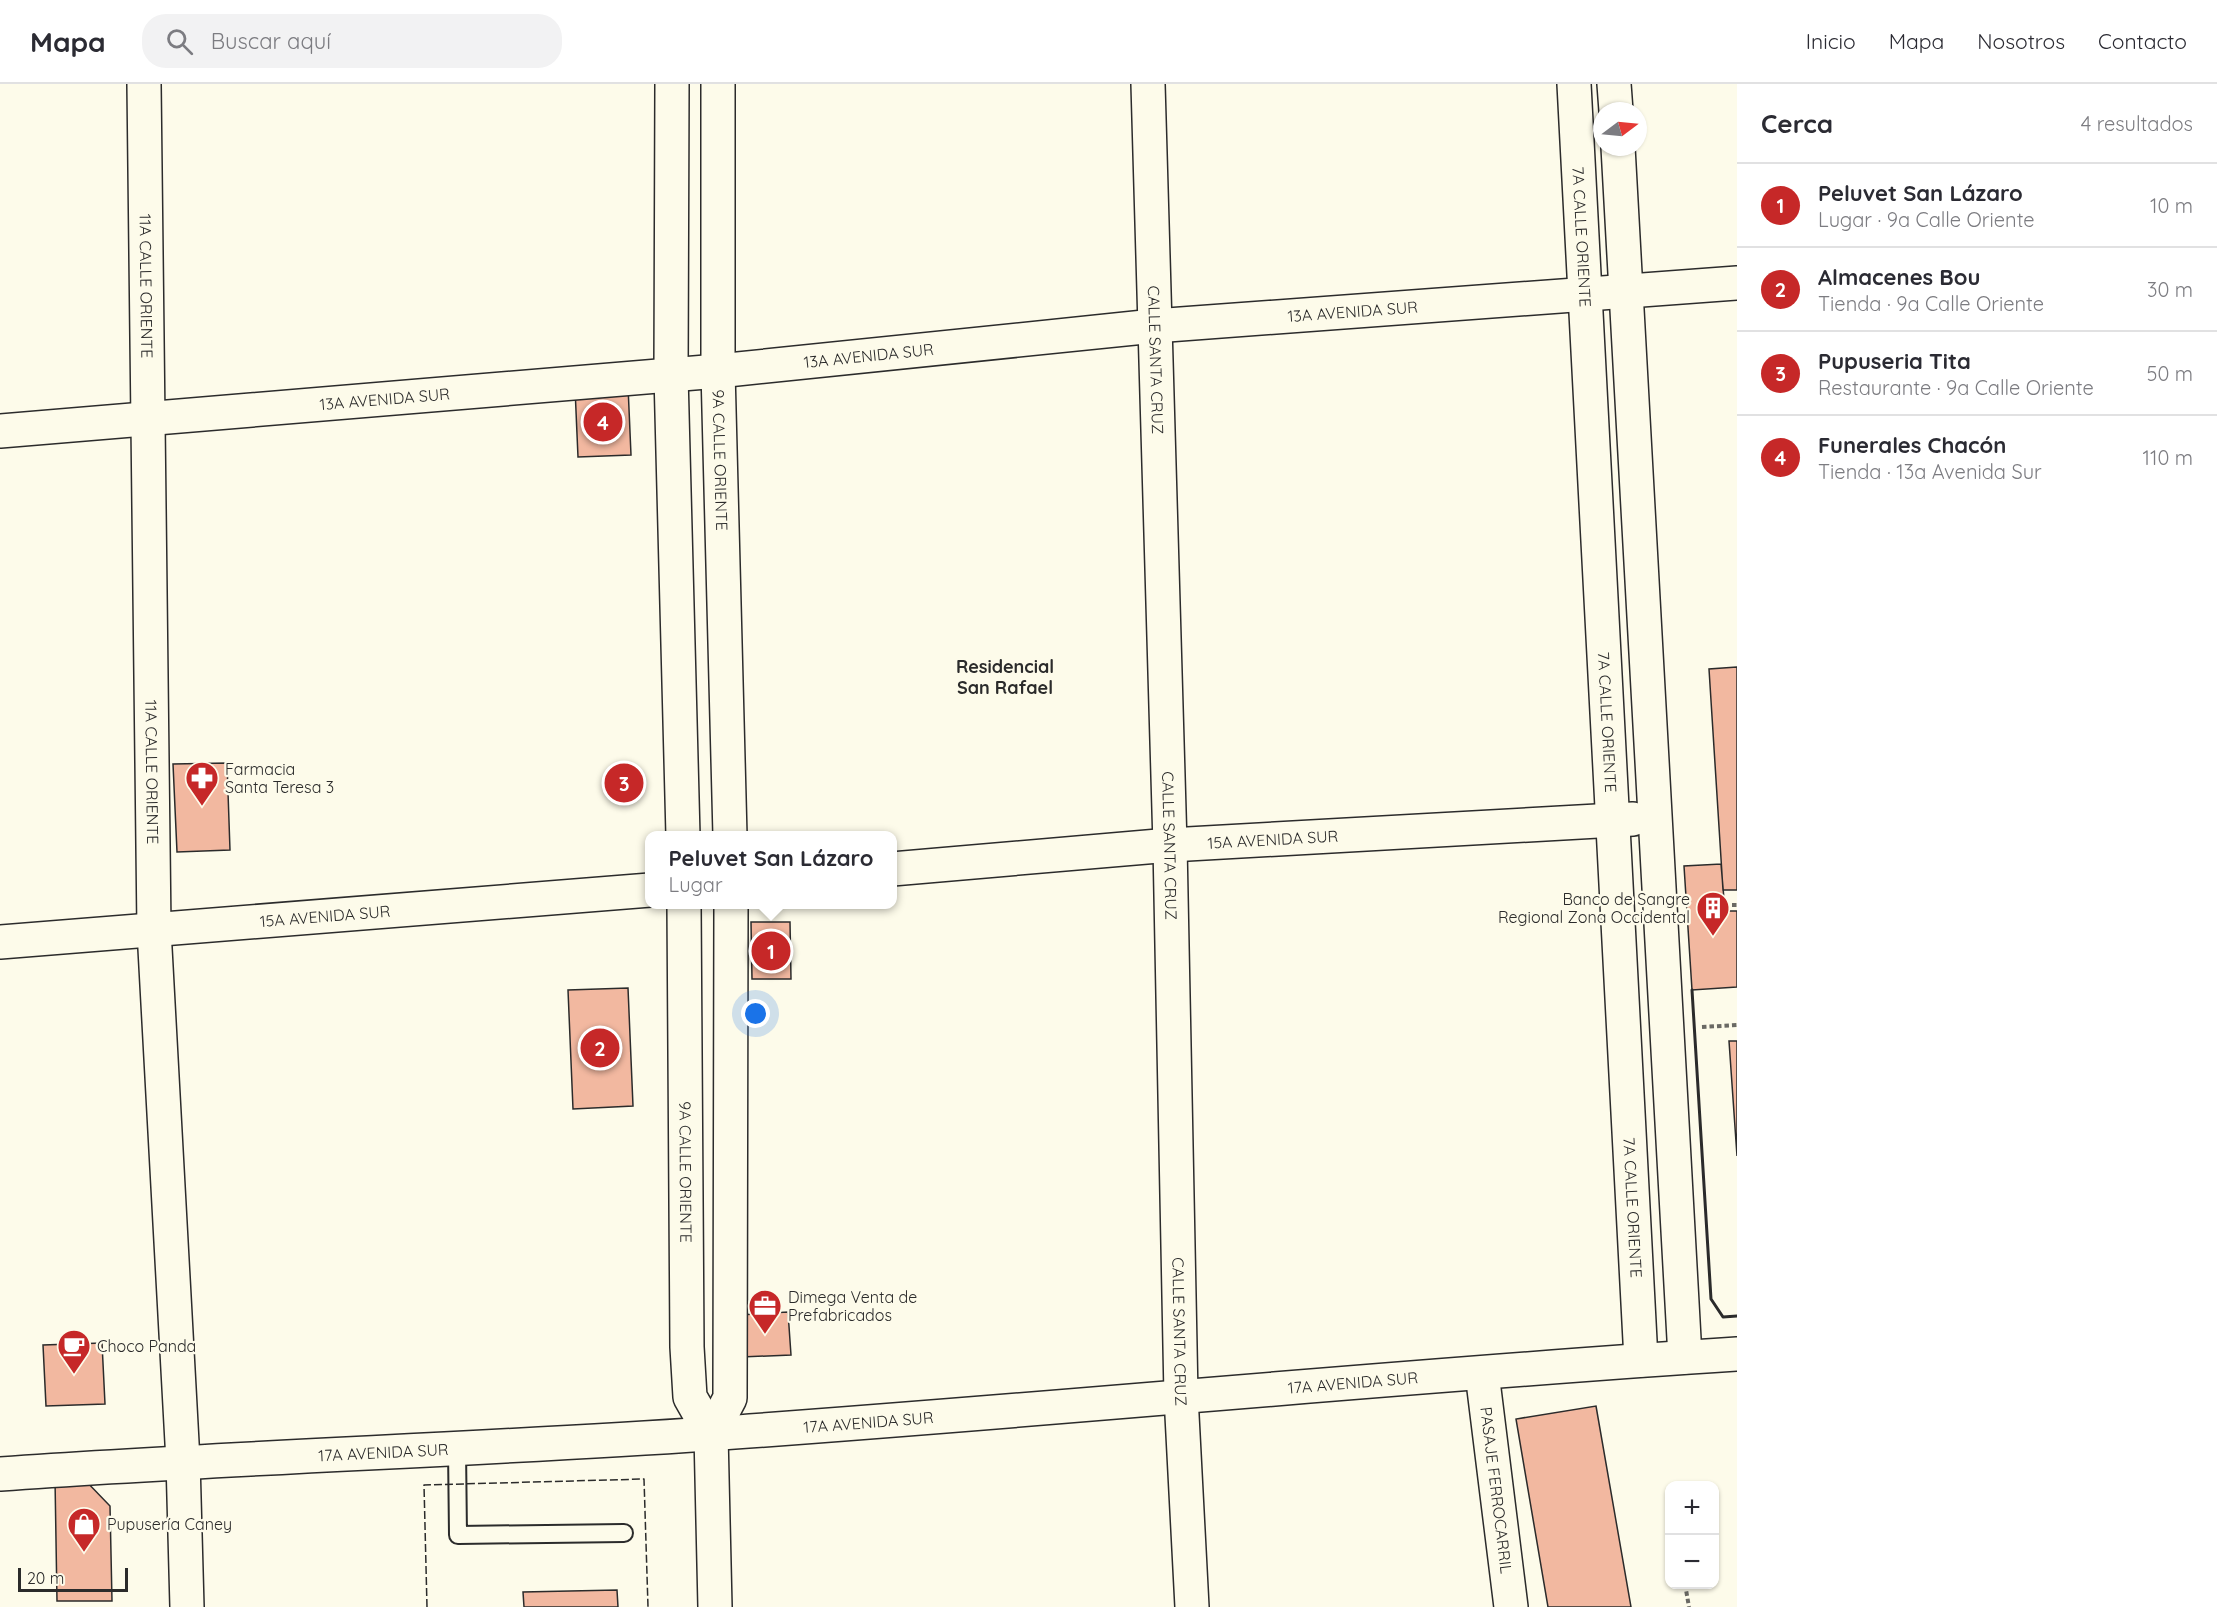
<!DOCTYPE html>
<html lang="es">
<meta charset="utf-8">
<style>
:root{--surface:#fff;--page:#f2f2f3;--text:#2b2b33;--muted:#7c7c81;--line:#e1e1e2;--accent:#c62828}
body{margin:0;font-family:Quicksand,sans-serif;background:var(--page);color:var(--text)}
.controls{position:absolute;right:18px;bottom:18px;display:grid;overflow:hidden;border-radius:12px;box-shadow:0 2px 4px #0004}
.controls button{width:54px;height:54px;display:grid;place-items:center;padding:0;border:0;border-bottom:2px solid var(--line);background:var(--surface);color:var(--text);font:30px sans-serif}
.compass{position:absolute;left:1593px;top:18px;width:54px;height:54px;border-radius:50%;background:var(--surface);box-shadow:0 2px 4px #0004;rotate:74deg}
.scale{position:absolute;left:18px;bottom:15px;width:110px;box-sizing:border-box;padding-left:6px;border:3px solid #2b2b2b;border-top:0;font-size:16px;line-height:21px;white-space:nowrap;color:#2b2b2b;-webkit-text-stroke:4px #fdfbea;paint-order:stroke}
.you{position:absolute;left:756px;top:930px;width:21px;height:21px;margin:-15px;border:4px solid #fff;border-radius:50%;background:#1a73e8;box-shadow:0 0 0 9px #1a73e833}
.badge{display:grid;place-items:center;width:39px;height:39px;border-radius:50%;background:var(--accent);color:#fff;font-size:20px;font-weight:700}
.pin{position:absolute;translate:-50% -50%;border:3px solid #fff;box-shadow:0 2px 6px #0006}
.popup{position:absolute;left:645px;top:747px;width:252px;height:78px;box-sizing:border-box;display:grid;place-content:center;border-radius:12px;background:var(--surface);filter:drop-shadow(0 2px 4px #0005);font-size:20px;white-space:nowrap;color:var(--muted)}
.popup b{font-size:22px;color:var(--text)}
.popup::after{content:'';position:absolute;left:50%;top:100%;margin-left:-12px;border:12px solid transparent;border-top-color:var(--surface)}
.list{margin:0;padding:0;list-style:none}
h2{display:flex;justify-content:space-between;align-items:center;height:78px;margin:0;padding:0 24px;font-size:26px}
h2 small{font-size:20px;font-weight:400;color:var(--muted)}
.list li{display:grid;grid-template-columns:39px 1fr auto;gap:18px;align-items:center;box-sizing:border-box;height:84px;padding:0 24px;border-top:2px solid var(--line)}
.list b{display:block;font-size:22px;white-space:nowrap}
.list p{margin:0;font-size:20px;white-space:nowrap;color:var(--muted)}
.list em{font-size:20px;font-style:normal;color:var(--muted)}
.icon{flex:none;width:33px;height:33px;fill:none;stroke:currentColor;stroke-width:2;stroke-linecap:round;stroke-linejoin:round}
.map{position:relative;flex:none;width:1737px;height:1523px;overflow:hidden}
header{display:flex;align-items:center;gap:36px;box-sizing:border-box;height:84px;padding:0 30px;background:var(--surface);border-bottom:2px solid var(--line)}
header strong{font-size:28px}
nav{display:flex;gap:33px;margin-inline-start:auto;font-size:21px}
.search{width:420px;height:54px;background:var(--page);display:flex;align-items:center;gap:15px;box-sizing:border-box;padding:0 21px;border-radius:24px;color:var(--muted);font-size:22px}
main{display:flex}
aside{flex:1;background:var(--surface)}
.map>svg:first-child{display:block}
.building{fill:#f2b8a0;stroke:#2b2b2b;stroke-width:1.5}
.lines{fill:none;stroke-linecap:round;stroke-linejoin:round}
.lane-casing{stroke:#2b2b2b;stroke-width:20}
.street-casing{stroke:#2b2b2b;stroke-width:36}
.secondary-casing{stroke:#2b2b2b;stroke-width:36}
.path{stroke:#6a6964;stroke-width:4;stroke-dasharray:4.5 3;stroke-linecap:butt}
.lane{stroke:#fdfbea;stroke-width:16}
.street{stroke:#fdfbea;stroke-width:33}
.secondary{stroke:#fdfbea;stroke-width:33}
.fence{stroke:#2b2b2b;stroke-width:1.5;stroke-dasharray:8 3;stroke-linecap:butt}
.wall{stroke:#2b2b2b;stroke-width:3}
.labels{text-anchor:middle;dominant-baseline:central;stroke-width:4.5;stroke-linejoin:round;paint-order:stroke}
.street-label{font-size:16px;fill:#2b2b2b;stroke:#fdfbea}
.poi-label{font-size:16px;fill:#2b2b2b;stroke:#fdfbea;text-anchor:start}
.neighbourhood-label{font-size:18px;font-weight:bold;fill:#2b2b2b;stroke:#fdfbea}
</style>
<header>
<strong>Mapa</strong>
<div class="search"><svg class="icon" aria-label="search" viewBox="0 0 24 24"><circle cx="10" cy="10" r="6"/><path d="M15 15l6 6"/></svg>Buscar aquí</div>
<nav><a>Inicio</a><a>Mapa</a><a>Nosotros</a><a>Contacto</a></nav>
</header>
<main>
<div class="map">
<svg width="1737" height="1523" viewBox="0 0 1737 1523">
<rect width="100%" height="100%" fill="#fdfbea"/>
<path class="building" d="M628 302 631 371 578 373 575 304Z
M1737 583V806H1723L1709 585Z
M227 679 230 766 177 768 173 680Z
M1721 780 1725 827H1737V903L1692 906 1684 782Z
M751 838H790L791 895H752Z
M628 904 633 1022 573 1025 568 906Z
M1729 957H1737V1072Z
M788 1228 791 1271 741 1273 739 1231Z
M102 1259 105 1320 46 1322 43 1261Z
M1596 1322 1631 1523H1548L1516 1335Z
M83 1394 110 1422 112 1517H57L55 1395Z
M617 1506 618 1523H524L523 1508Z"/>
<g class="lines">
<g class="lane-casing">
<path id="lane" d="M457 1365 458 1451 624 1449"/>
</g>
<g class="street-casing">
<g id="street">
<path id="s1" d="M1148 0 1170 761 1181 1312 1192 1523"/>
<path id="s2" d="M1574 0 1641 1276"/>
<path d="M1614 0 1616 27"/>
<path d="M1618 63 1685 1273"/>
<path id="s3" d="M0 347 718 287 1154 242 1737 199"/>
<path id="s4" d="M892 785 1170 761 1633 735"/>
<path id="s5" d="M1482 1289 1511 1523"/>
<path id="s6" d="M0 1390C236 1373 472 1366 708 1350 1051 1326 1394 1292 1737 1270"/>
</g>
</g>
<g class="secondary-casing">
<g id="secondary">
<path id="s7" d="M144 0 154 846 183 1377 187 1523"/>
<path d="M672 0 671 291 683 752"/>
<path id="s8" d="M718 0V287L730 752"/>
<path id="s9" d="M684 820 687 1263 690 1313 711 1350 715 1523"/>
<path id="s10" d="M0 858 650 806"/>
<path d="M711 1350 730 1314 731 820"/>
</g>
</g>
<path class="path" d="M1732 821H1737
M1702 943 1737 941
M1685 1500 1689 1523"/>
<use href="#lane" class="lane"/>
<use href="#street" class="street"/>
<use href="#secondary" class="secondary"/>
<path class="fence" d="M427 1523 424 1401 644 1395 648 1523"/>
<path class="wall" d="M1692 906 1711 1215 1723 1233 1737 1232"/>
</g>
<defs>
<g id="pharmacy-pin" transform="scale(1.725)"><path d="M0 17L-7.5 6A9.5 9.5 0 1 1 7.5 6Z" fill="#c62828" stroke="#fdfbea"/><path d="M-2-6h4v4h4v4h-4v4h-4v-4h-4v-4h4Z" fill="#fff"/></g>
<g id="building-pin" transform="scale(1.725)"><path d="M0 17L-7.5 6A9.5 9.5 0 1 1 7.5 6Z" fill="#c62828" stroke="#fdfbea"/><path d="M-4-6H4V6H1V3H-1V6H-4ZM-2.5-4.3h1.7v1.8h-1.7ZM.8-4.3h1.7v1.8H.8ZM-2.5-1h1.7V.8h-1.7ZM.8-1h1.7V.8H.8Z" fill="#fff"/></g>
<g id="office-pin" transform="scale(1.725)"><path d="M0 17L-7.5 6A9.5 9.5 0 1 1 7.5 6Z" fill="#c62828" stroke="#fdfbea"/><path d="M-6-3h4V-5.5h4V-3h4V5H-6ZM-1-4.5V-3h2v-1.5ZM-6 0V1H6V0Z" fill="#fff"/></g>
<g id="cafe-pin" transform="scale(1.725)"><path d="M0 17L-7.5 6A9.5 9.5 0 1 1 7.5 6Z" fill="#c62828" stroke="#fdfbea"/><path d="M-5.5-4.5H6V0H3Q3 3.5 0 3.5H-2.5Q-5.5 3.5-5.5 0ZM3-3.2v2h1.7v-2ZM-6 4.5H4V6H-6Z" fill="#fff"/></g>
<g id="shop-pin" transform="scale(1.725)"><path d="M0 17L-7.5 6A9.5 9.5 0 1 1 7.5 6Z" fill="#c62828" stroke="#fdfbea"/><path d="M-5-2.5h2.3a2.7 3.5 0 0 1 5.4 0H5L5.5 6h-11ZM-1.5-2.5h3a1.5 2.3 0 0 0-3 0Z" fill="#fff"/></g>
</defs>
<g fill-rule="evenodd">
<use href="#pharmacy-pin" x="202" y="694"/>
<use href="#building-pin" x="1713" y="824"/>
<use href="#office-pin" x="765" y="1222"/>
<use href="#cafe-pin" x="74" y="1262"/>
<use href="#shop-pin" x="84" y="1440"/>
</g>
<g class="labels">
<g class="street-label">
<text stroke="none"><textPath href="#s2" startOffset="153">7A CALLE ORIENTE</textPath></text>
<text stroke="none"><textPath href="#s7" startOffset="202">11A CALLE ORIENTE</textPath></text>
<text stroke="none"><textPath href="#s3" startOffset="1358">13A AVENIDA SUR</textPath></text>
<text stroke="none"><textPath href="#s3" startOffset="872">13A AVENIDA SUR</textPath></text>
<text stroke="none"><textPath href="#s1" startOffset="276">CALLE SANTA CRUZ</textPath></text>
<text stroke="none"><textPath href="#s3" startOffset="386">13A AVENIDA SUR</textPath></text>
<text stroke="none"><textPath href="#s8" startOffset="376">9A CALLE ORIENTE</textPath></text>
<text stroke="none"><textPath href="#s2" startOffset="639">7A CALLE ORIENTE</textPath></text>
<text stroke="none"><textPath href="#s7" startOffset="688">11A CALLE ORIENTE</textPath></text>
<text stroke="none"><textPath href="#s4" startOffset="382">15A AVENIDA SUR</textPath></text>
<text stroke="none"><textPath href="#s1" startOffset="762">CALLE SANTA CRUZ</textPath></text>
<text stroke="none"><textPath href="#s10" startOffset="326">15A AVENIDA SUR</textPath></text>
<text stroke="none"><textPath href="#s9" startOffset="268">9A CALLE ORIENTE</textPath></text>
<text stroke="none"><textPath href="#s2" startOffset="1125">7A CALLE ORIENTE</textPath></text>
<text stroke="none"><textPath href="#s1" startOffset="1248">CALLE SANTA CRUZ</textPath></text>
<text stroke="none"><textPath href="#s6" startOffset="1356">17A AVENIDA SUR</textPath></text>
<text stroke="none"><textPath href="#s6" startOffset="870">17A AVENIDA SUR</textPath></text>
<text stroke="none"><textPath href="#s6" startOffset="384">17A AVENIDA SUR</textPath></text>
<text stroke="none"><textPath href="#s5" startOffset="118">PASAJE FERROCARRIL</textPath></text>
</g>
<g class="poi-label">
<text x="225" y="685">Farmacia<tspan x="225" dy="18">Santa Teresa 3</tspan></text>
<text x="1690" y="815" text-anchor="end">Banco de Sangre<tspan x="1690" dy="18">Regional Zona Occidental</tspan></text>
<text x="788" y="1213">Dimega Venta de<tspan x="788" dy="18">Prefabricados</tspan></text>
<text x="97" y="1262">Choco Panda</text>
<text x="107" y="1440">Pupusería Caney</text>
</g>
<g class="neighbourhood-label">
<text x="1005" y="582">Residencial<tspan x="1005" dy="21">San Rafael</tspan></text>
</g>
</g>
</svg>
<div class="controls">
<button>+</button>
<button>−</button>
</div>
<svg class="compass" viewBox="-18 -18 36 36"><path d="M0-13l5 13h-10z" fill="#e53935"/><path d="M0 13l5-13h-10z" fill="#7c7c81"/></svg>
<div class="scale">20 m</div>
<div class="you"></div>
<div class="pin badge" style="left:771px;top:867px">1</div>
<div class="popup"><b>Peluvet San Lázaro</b>Lugar</div>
<div class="pin badge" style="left:600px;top:964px">2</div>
<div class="pin badge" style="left:624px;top:699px">3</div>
<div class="pin badge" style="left:603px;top:338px">4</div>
</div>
<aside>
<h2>Cerca<small>4 resultados</small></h2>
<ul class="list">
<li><span class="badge">1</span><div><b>Peluvet San Lázaro</b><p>Lugar · 9a Calle Oriente</p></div><em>10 m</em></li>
<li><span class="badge">2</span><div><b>Almacenes Bou</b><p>Tienda · 9a Calle Oriente</p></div><em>30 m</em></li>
<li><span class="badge">3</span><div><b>Pupuseria Tita</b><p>Restaurante · 9a Calle Oriente</p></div><em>50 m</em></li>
<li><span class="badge">4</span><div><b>Funerales Chacón</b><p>Tienda · 13a Avenida Sur</p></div><em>110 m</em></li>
</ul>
</aside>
</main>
